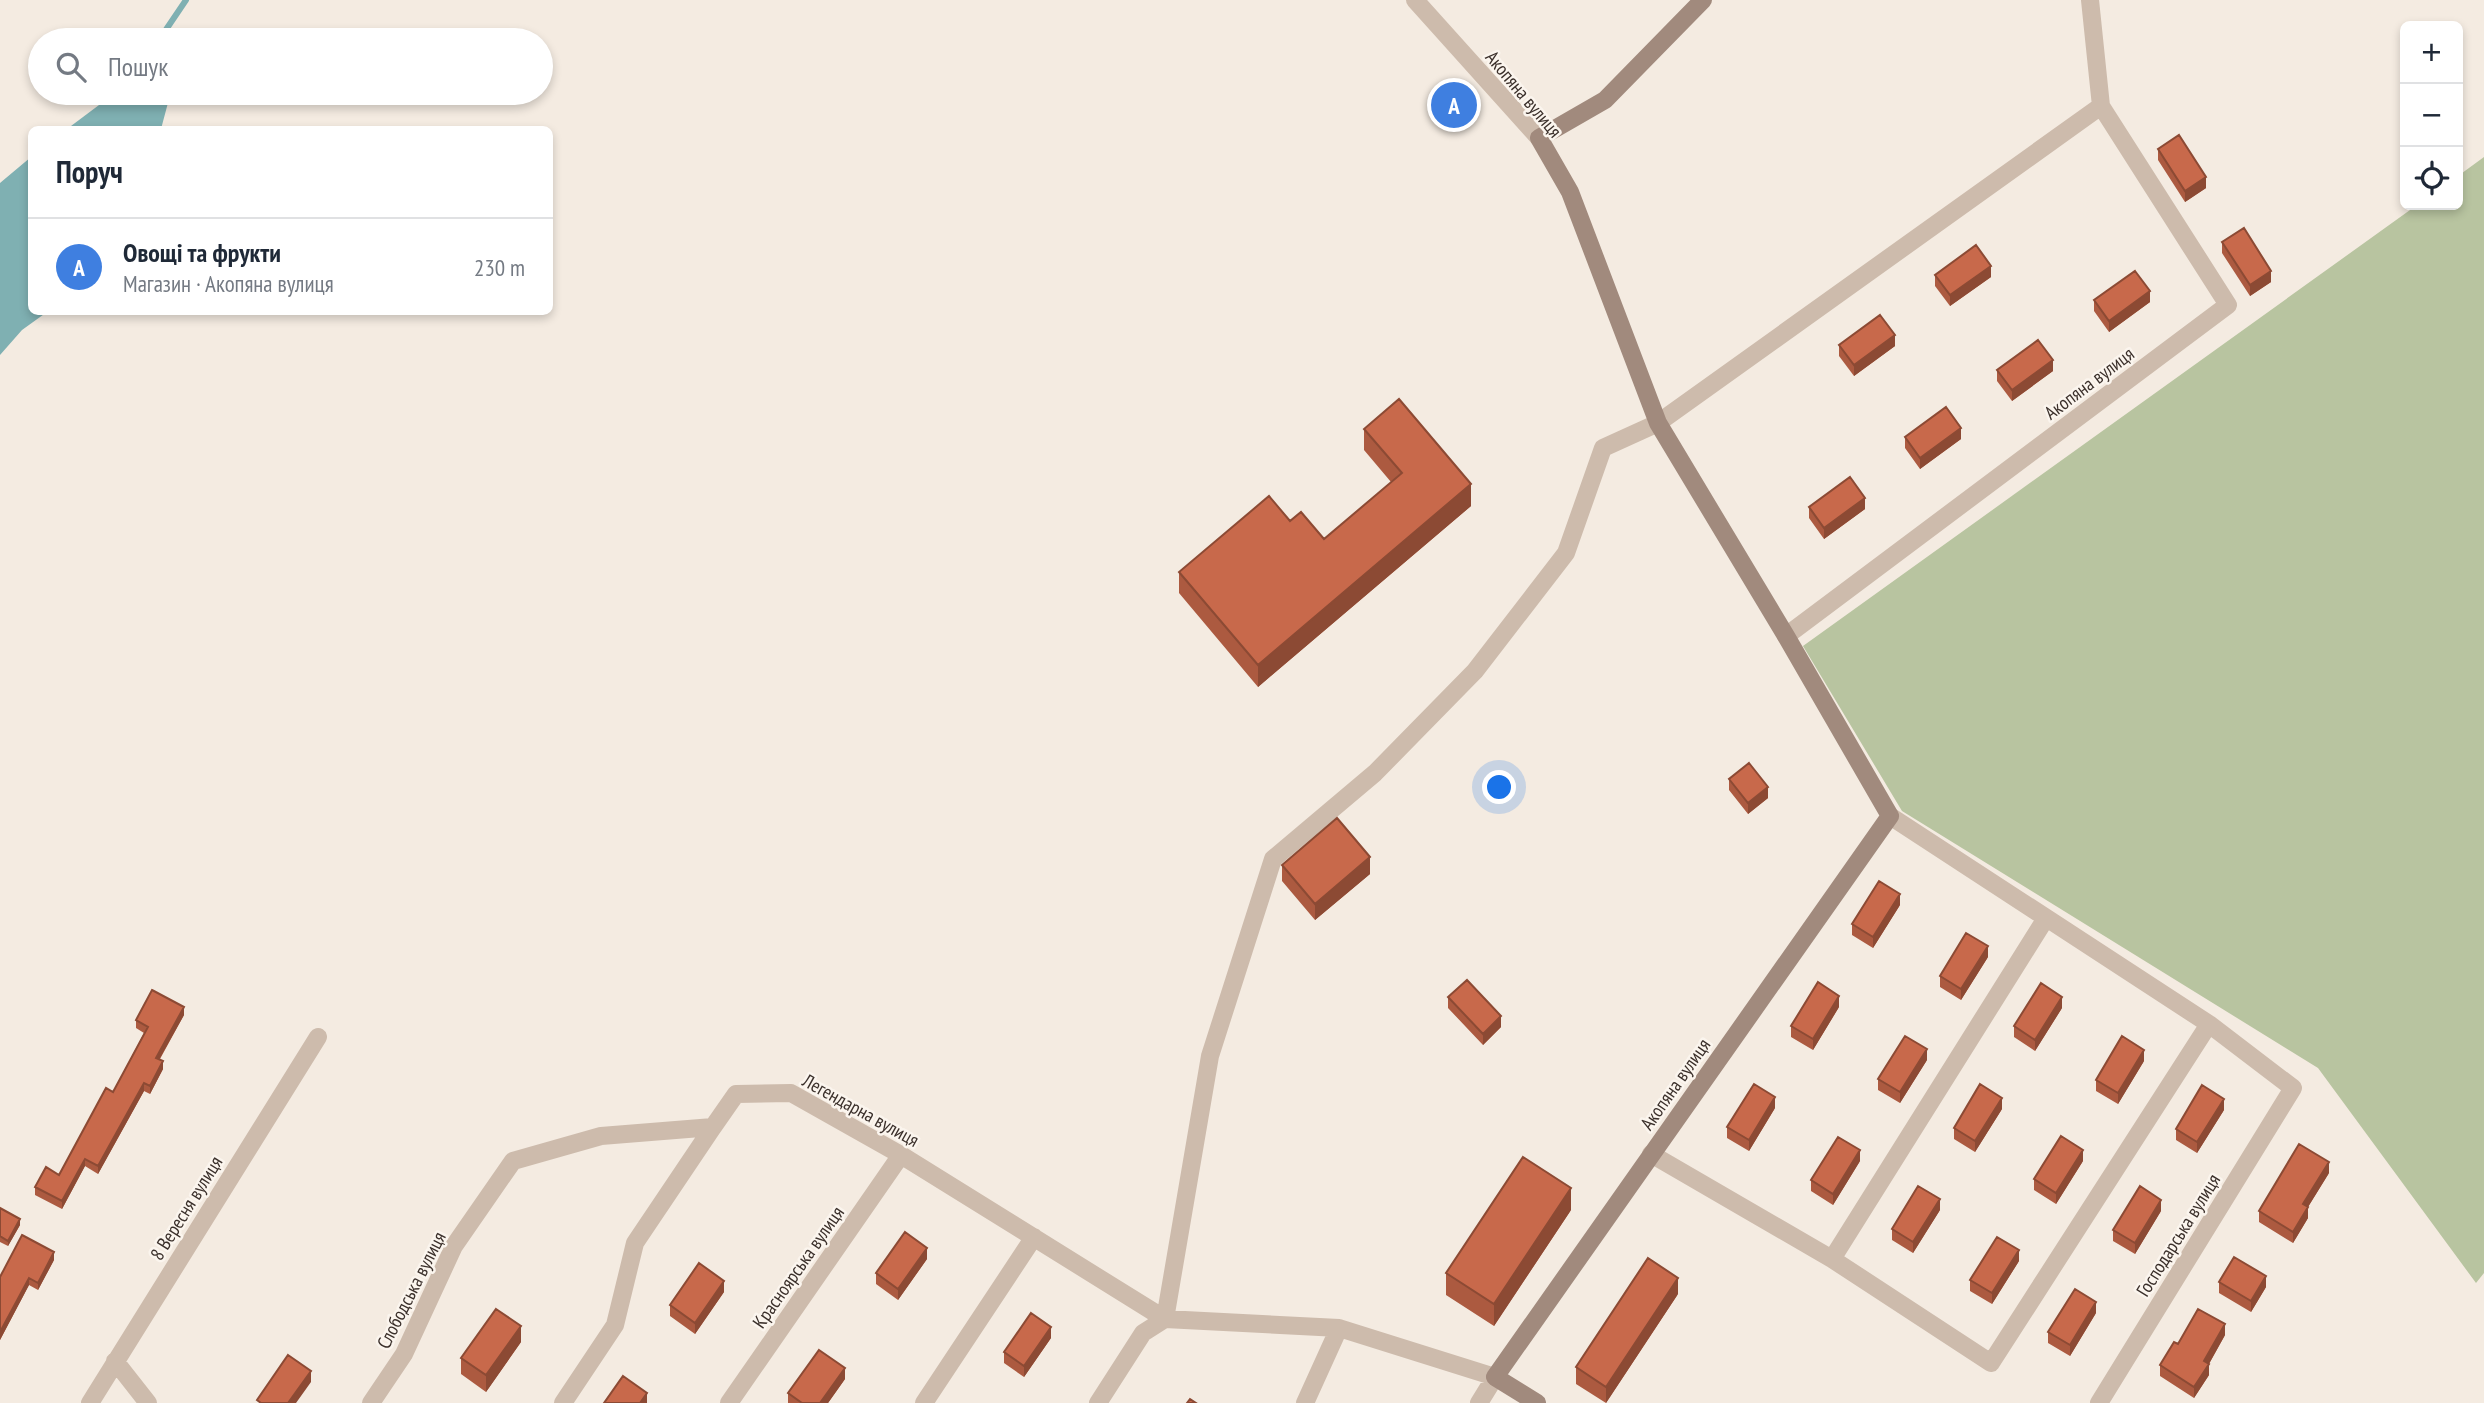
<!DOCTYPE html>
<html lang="uk">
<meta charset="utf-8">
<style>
:root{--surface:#fff;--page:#f2f2f3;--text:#1f2937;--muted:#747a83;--line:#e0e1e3;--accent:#1f5a5e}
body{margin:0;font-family:"PT Sans Narrow",sans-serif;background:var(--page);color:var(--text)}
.controls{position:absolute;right:21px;top:21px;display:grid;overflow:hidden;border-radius:10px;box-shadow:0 4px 10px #0003}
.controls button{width:63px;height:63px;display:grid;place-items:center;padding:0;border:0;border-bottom:2px solid var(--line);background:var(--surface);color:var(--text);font:35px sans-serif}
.you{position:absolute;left:1500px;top:788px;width:24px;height:24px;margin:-18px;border:5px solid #fff;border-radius:50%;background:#1a73e8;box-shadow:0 0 0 10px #1a73e833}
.badge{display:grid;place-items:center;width:46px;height:46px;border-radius:50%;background:var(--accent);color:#fff;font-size:23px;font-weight:700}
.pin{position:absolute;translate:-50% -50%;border:4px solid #fff;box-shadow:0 2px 7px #0006}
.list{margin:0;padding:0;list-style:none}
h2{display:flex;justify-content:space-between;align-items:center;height:91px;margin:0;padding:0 28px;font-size:30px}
h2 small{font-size:23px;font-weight:400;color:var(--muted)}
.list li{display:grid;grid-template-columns:46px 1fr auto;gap:21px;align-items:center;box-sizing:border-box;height:98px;padding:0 28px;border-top:2px solid var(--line)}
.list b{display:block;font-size:26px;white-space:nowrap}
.list p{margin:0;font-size:23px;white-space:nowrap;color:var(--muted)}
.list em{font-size:23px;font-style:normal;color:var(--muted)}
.icon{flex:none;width:38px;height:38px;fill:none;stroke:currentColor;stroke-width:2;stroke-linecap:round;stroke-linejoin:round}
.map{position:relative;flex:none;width:2484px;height:1403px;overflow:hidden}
.search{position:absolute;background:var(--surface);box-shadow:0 4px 10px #0003;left:28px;top:28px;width:525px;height:77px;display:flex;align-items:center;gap:18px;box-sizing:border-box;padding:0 24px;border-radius:38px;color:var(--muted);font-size:26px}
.panel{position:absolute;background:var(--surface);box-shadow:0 4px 10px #0003;left:28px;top:126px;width:525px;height:189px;border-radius:10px}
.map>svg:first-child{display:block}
.green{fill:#b8c4a0}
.water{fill:#7fb0b2}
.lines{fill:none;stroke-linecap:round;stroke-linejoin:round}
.stream{stroke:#7fb0b2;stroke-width:6}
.minor{stroke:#cdbbac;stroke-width:18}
.tertiary{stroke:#cdbbac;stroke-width:18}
.secondary{stroke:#a18a7d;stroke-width:18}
.wall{fill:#ac5a40}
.shaded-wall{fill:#8c4a34}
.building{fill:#c8694b;stroke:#8c4a34;stroke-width:2}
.labels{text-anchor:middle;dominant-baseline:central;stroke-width:5;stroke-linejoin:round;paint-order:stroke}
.street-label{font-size:19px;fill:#3b302b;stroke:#fbf5ee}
</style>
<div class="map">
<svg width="2484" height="1403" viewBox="0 0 2484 1403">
<rect width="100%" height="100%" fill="#f4ebe1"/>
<path class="green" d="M2484 157V1273L2476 1283 2318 1068 1902 811 1803 646 2417 205H2458V176Z"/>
<path class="water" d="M115 93H157L169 99 161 129H67Z
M31 157 32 312H47L22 330 0 355V183Z"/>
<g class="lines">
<path class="stream" d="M159 40 186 0"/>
<path class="minor" d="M1786 636 2228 305 2101 106 2090 0
M1890 816 2209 1024 2293 1088 2099 1403
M1651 1154 1832 1259 1991 1363 2209 1024
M1832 1259 2046 918
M1165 1319 1210 1056 1273 859 1375 773 1475 671 1566 553 1603 448 1658 423 2101 106
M1165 1319 1339 1328 1495 1377 1479 1403
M115 1361 148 1403
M90 1403 318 1037
M371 1403 404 1354 454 1246 513 1161 601 1136 713 1127 736 1094 791 1093 901 1155 1165 1319
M563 1403 615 1325 635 1243 713 1127
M729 1403 901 1155
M924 1403 1034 1237
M1098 1403 1143 1333 1165 1319
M1305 1403 1339 1328"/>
<path class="tertiary" d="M1415 0 1539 138"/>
<path class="secondary" d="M1537 1403 1495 1377 1890 816 1786 636 1658 423 1570 192 1539 138 1605 100 1703 0"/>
</g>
<path class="wall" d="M2158 149 2206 188 2185 202 2158 160Z
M2222 242 2271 282 2250 296 2222 253Z
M1935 275 1991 277 1950 306 1935 286Z
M2094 300 2150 302 2109 332 2094 311Z
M1839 345 1895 346 1854 376 1839 356Z
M1997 370 2053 371 2012 401 1997 381Z
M1364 429 1471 506 1258 687 1179 593V572L1290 521 1324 539 1391 482 1364 450Z
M1905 437 1961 439 1920 469 1905 448Z
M1809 507 1865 509 1824 539 1809 518Z
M1729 779 1768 798 1748 814 1729 790Z
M1282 865 1370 874 1315 920 1282 881Z
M1900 905 1873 948 1852 935V924Z
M1988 957 1961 1000 1940 987V976Z
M1448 997 1501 1027 1483 1045 1448 1008Z
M1839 1007 1813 1050 1791 1037V1026Z
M2062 1008 2035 1051 2014 1037V1026Z
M184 1015 160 1059 163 1069 150 1094 144 1091 98 1174 85 1166 62 1209 35 1195V1187L59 1175 113 1092 144 1033 136 1028V1020Z
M1927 1060 1900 1103 1878 1090V1079Z
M2144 1061 2118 1104 2096 1091V1080Z
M1775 1108 1749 1151 1727 1138V1127Z
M2002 1109 1975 1152 1954 1139V1128Z
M2224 1110 2197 1153 2176 1140V1129Z
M1860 1161 1833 1205 1811 1191V1180Z
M2083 1161 2056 1204 2034 1190V1179Z
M2329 1173 2308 1207V1218L2293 1243 2259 1222V1211Z
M0 1208 20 1225 8 1246 0 1242Z
M1571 1210 1494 1326 1446 1295V1273Z
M1940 1210 1913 1253 1892 1240V1229Z
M2161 1211 2135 1254 2113 1241V1230Z
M927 1259 898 1300 876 1284V1273Z
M54 1260 38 1290 29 1285 0 1340V1277Z
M2019 1261 1992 1304 1970 1291V1280Z
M2219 1282 2266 1287 2251 1312 2219 1293Z
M724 1292 695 1334 670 1316V1305Z
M1678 1294 1606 1403 1576 1384V1367Z
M2096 1313 2070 1356 2048 1343V1332Z
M2225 1335 2209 1364V1375L2194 1398 2160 1376V1365L2178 1344Z
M1051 1338 1024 1377 1004 1363V1352Z
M521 1342 486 1392 461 1374V1358Z
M845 1379 828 1403H788V1393Z"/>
<path class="shaded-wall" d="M2206 177V188L2185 202V191Z
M1991 266V277L1950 306V295Z
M2271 271V282L2250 296V285Z
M2150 291V302L2109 332V321Z
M1895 335V346L1854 376V365Z
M2053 360V371L2012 401V390Z
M1961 428V439L1920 469V458Z
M1471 484V506L1258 687V665Z
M1865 498V509L1824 539V528Z
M1768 787V798L1748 814V803Z
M1370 857V874L1315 920V904Z
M1900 894V905L1873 948V937Z
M1988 946V957L1961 1000V989Z
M1839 996V1007L1813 1050V1039Z
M2062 997V1008L2035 1051V1040Z
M184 1007V1015L156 1065V1058Z
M1501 1016V1027L1483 1045V1034Z
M1927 1049V1060L1900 1103V1092Z
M2144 1050V1061L2118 1104V1093Z
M163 1061V1069L150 1094V1086Z
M144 1083V1091L98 1174V1166Z
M1775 1097V1108L1749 1151V1140Z
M2002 1098V1109L1975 1152V1141Z
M2224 1099V1110L2197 1153V1142Z
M1860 1150V1161L1833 1205V1194Z
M2083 1150V1161L2056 1204V1193Z
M85 1159V1166L62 1209V1201Z
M2329 1162V1173L2303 1215V1204Z
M1571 1188V1210L1494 1326V1304Z
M1940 1199V1210L1913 1253V1242Z
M2161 1200V1211L2135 1254V1243Z
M2308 1207V1218L2293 1243V1232Z
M20 1219V1225L8 1246V1241Z
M927 1248V1259L898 1300V1289Z
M2019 1250V1261L1992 1304V1293Z
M54 1252V1260L38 1290V1283Z
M2266 1276V1287L2251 1312V1301Z
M29 1278V1285L0 1340V1332Z
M1678 1278V1294L1606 1403V1387Z
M724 1281V1292L695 1334V1323Z
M2096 1302V1313L2070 1356V1345Z
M2225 1324V1335L2206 1369 2209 1364V1375L2194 1398V1387L2204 1361Z
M521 1326V1342L486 1392V1375Z
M1051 1327V1338L1024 1377V1366Z
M845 1368V1379L828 1403H820Z
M311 1371V1382L296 1403H288Z
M647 1393V1403H640Z"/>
<path class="building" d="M2179 135 2206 177 2185 191 2158 149Z
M2244 228 2271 271 2250 285 2222 242Z
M1976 245 1991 266 1950 295 1935 275Z
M2135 271 2150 291 2109 321 2094 300Z
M1880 315 1895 335 1854 365 1839 345Z
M2038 340 2053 360 2012 390 1997 370Z
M1399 399 1471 484 1258 665 1179 572 1269 496 1290 521 1301 512 1324 539 1402 473 1364 429Z
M1946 407 1961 428 1920 458 1905 437Z
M1850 477 1865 498 1824 528 1809 507Z
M1749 763 1768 787 1748 803 1729 779Z
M1337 818 1370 857 1315 904 1282 865Z
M1879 881 1900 894 1873 937 1852 924Z
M1966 933 1988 946 1961 989 1940 976Z
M1467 980 1501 1016 1483 1034 1448 997Z
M1818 982 1839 996 1813 1039 1791 1026Z
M2041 983 2062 997 2035 1040 2014 1026Z
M152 990 184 1007 156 1058 163 1061 150 1086 144 1083 98 1166 85 1159 62 1201 35 1187 46 1167 59 1175 106 1088 113 1092 148 1027 136 1020Z
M1905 1036 1927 1049 1900 1092 1878 1079Z
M2122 1036 2144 1050 2118 1093 2096 1080Z
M1754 1084 1775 1097 1749 1140 1727 1127Z
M1980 1084 2002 1098 1975 1141 1954 1128Z
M2202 1085 2224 1099 2197 1142 2176 1129Z
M2061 1136 2083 1150 2056 1193 2034 1179Z
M1838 1137 1860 1150 1833 1194 1811 1180Z
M2299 1144 2329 1162 2303 1204 2308 1207 2293 1232 2259 1211Z
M1523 1157 1571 1188 1494 1304 1446 1273Z
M1918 1186 1940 1199 1913 1242 1892 1229Z
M2140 1186 2161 1200 2135 1243 2113 1230Z
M0 1208 20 1219 8 1241 0 1236Z
M905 1232 927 1248 898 1289 876 1273Z
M22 1235 54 1252 38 1283 29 1278 0 1332V1277Z
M1997 1237 2019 1250 1992 1293 1970 1280Z
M2234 1257 2266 1276 2251 1301 2219 1282Z
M1648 1258 1678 1278 1606 1387 1576 1367Z
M699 1263 724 1281 695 1323 670 1305Z
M2075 1289 2096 1302 2070 1345 2048 1332Z
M496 1309 521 1326 486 1375 461 1358Z
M2198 1309 2225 1324 2204 1361 2209 1364 2194 1387 2160 1365 2174 1342 2178 1344Z
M1031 1313 1051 1327 1024 1366 1004 1352Z
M819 1350 845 1368 820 1403H802L788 1393Z
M288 1355 311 1371 288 1403H261L257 1400Z
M623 1376 647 1393 640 1403H604Z
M1190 1399 1196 1403H1187Z"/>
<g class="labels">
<g class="street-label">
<text transform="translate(1524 94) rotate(50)">Акопяна вулиця</text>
<text transform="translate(2089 383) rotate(-37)">Акопяна вулиця</text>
<text transform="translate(1675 1084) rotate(-55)">Акопяна вулиця</text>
<text transform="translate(861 1110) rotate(29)">Легендарна вулиця</text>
<text transform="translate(186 1208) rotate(-58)">8 Вересня вулиця</text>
<text transform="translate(2178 1235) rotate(-58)">Господарська вулиця</text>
<text transform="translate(798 1267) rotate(-55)">Красноярська вулиця</text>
<text transform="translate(411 1290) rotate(-63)">Слободська вулиця</text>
</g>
</g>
</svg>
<div class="controls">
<button>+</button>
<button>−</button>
<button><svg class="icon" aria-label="locate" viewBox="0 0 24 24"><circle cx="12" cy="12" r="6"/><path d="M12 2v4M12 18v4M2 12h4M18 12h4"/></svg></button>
</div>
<div class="you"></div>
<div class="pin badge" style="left:1454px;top:105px;background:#3f7fe0">A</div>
<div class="search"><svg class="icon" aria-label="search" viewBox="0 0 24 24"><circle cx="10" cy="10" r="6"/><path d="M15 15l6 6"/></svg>Пошук</div>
<section class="panel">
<h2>Поруч<small></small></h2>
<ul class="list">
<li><span class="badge" style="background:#3f7fe0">A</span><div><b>Овощі та фрукти</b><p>Магазин · Акопяна вулиця</p></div><em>230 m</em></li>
</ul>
</section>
</div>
